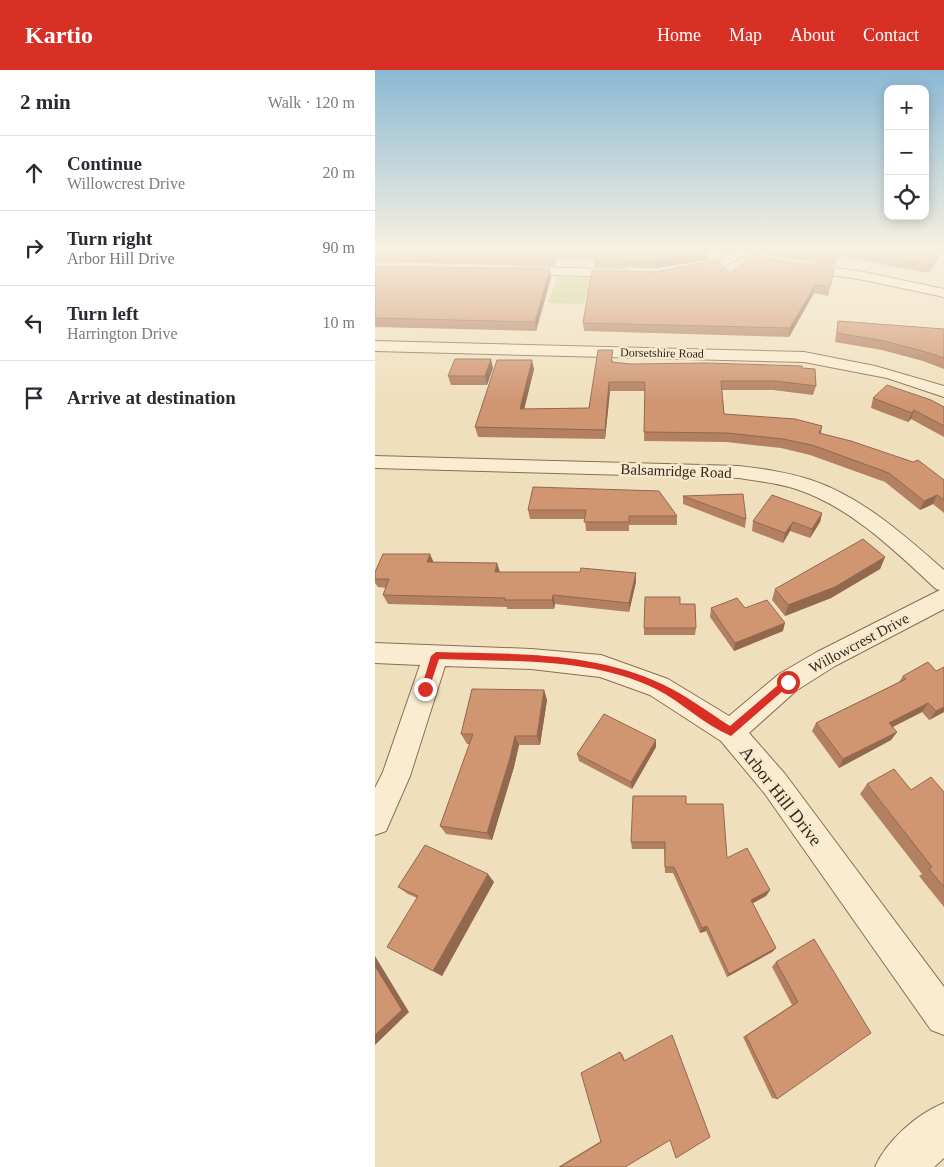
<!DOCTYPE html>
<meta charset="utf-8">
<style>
:root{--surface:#fff;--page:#f2f2f3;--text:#2b2b33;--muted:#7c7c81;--line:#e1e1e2;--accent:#d93025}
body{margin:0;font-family:"Times New Roman",serif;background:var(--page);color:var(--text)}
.controls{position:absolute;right:15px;top:15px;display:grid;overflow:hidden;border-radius:10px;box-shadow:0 2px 12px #0003}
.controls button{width:45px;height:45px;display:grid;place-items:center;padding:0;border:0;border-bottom:1px solid var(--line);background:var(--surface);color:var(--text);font:25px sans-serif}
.stop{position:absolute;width:15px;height:15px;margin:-11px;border:4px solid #d93025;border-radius:50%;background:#fff}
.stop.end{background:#d93025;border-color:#fff;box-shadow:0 1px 5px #0008}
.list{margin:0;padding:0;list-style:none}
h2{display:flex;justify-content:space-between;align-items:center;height:65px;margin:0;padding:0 20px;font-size:21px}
h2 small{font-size:16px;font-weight:400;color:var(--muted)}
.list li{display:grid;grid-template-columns:32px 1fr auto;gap:15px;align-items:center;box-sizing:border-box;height:75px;padding:0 20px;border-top:1px solid var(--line)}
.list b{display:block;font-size:19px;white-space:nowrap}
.list p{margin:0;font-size:16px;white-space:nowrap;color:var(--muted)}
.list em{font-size:16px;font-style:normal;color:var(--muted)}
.icon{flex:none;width:28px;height:28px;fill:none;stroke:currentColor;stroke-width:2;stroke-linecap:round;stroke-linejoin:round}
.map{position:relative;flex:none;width:569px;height:1097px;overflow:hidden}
header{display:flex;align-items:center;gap:30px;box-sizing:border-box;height:70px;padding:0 25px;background:var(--accent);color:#fff}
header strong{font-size:24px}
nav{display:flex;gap:28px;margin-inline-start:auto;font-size:18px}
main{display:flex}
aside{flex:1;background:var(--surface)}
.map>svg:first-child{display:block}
.green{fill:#c9ce91}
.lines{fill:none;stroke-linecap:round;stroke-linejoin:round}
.minor-casing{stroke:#886f55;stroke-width:2}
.tertiary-casing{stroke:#886f55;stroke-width:2}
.minor{fill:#faecd0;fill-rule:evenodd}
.tertiary{fill:#faecd0;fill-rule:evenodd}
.wall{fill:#b38061}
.shaded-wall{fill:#92684f}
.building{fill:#d09571;stroke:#92684f}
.route{fill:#d93025}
.labels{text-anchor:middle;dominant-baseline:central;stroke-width:5;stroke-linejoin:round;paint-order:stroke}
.far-street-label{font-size:12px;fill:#37271b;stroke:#f7e9cd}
.street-label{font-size:15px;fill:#37271b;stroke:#f7e9cd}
.near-street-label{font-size:18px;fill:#37271b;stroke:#f7e9cd}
</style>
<header>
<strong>Kartio</strong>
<nav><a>Home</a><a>Map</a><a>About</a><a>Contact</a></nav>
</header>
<main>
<aside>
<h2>2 min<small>Walk · 120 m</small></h2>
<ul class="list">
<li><svg class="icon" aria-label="ahead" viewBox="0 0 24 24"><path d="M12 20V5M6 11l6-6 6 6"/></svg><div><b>Continue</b><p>Willowcrest Drive</p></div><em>20 m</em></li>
<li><svg class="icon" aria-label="right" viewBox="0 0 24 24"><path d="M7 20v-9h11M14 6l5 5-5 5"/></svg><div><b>Turn right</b><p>Arbor Hill Drive</p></div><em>90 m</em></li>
<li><svg class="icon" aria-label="left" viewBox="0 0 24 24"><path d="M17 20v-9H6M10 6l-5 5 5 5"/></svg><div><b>Turn left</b><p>Harrington Drive</p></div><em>10 m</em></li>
<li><svg class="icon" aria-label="arrive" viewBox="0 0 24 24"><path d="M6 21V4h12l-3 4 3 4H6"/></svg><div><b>Arrive at destination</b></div></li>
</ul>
</aside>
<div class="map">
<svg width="569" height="1097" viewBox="0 0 569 1097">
<rect width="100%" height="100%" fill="#f0dfbd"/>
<path class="green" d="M183 207 217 208 208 234 173 233Z"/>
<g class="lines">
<g class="minor-casing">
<path id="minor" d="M364 180H370L374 183 346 198 314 205 308 201 309 198 338 192Z
M427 193 489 202 569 219V227L489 210 423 200 421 197Z
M144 197 248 199 254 203 248 207 139 204 138 201 139 198Z
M0 271 429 282 500 296 569 316V327L512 308 429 292 0 281Z
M0 386 364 396C388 399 412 402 436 410 487 427 529 465 569 500V539L460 596 422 620 374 663 410 704 569 917V965L556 960 390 724 346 671 275 625 225 607 156 599 70 596 35 706 11 761 0 765V718L8 702 45 595 0 593V573L156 579 226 585 293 609 354 646 404 604 442 582 565 520 561 519C520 481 476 437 421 419 402 413 383 411 364 408L0 398Z"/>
</g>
<g class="tertiary-casing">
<path id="tertiary" d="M569 1033V1088L559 1097H500C512 1070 542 1044 569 1033Z"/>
</g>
<use href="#minor" class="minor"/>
<use href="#tertiary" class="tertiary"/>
</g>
<path class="wall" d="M0 180H331L333 181 332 190 281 198 219 197V189L181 188 179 196 0 192Z
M390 180H568L554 203 462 186 460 196 389 184Z
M401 190 459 199 453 226 439 223 414 267 209 261 208 253 355 203Z
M0 196 176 208 161 261 0 257Z
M463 251 569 259V299L548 291 507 280 460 272Z
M238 289V292L256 294 427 298 441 316 438 325 398 320H347L349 344 447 356 446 364 569 410V443L558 434 545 440 510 412 435 385 406 378 351 372 269 371 270 321H235L230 369 103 367 100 357 159 299 149 339 214 338Z
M118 298 112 315H76L73 306Z
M498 328 569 337V367L536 349 533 352 496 338Z
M158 417 302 446V455H254V461H211L210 449H155L153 440Z
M308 426 371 449 370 458 308 434Z
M447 443 445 452 435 468 415 461 408 473 377 461 378 451Z
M510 487 505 499 456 528 410 546 397 530 400 519Z
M58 492 125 502 261 503V512L254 542 180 534 179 539H132V537L13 534 8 525 11 518 3 517 0 513V502Z
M305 534 321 558 320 565H269V558Z
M336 538 408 561 359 581 335 547Z
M528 606 569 642 554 650 547 642 517 657 522 662 516 670 464 698 437 661 441 653 524 612Z
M169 620 172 630 165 675H144L139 697 117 770 71 764 65 756 95 674H92L86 664Z
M281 677 257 719 204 691 202 684Z
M492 714 536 720 569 722V837L544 806 547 804 485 724Z
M311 734 352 788 395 820 391 826 377 833 401 878 397 882 352 907 331 861 325 863 298 803H290L289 779H257L256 772Z
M119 812 67 906 58 901 42 828 33 824 23 817Z
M439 869 402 1029 397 1028 368 967 417 935 397 897 401 892Z
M247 983 250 991 295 1070 250 1097H183L226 1071Z"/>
<path class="shaded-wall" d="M180 180 181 188 179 196 178 188Z
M566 180H568L554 203 556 195Z
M333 181 332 190 281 198V190Z
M175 199 176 208 161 261 160 252Z
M440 215 439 223 414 267 415 258Z
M116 289 118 298 112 315 110 306Z
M157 290 159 299 147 348 145 339Z
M234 312 235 321 230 369V360Z
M539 340 536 349 533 352 537 343Z
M562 425 558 434 545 440 549 431Z
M447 443 445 452 435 468 437 459Z
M418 452 415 461 408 473 410 463Z
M55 484 59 493 52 492Z
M510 487 505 499 456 528 410 546 413 535Z
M122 493 125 502H120Z
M261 503V512L254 542V533Z
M178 525 180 534 179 539 177 530Z
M410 553 408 561 359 581 360 573Z
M169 620 172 630 165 675 162 666Z
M553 633 547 642 508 662 514 653Z
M569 637V642L554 650 561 641Z
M522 662 516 670 464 698 468 689Z
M140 666 144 675 139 697 117 770 112 763Z
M281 670V677L257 719 256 712Z
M113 804 119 812 67 906 58 901Z
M395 820 391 826 373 836 376 830Z
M332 856 331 861 325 863 327 858Z
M401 878 397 882 352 907 354 904Z
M0 886 34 942 0 975Z"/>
<path class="building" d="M0 180H331L333 181 281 190 219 189 220 181 180 180 178 188 0 184Z
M415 180H463L462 188Z
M476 180H566L556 195Z
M380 184 401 190 459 199 455 217 440 215 415 258 208 253 217 200 281 202 342 190 355 203Z
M0 196 175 199 160 252 0 248Z
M463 251 569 259V288L551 282 509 271 462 263Z
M223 280H238L236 292 256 294 332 293 427 296V298L440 299 441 316 400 311H346L349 344 420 349 447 356 444 363 476 371 538 392 543 390 569 410V430L562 425 549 431 514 403 437 375 408 369 352 363 269 362 270 312H234L230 360 100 357 122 290H157L145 339 214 338Z
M80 289H116L110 306H73Z
M512 315 556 330 569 337V356L539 340 537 343 498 328Z
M158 417 284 421 302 446H254V452H209L211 440H153Z
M368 424 371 449 308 426Z
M397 425 447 443 437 459 418 452 410 463 378 451Z
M488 469 510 487 460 517 413 535 400 519Z
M8 484H55L52 492 122 493 120 502H205L206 498 261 503 254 533 178 525 177 530H129L130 528 8 525 14 509H0V502Z
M270 527H305V534H320L321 558H269Z
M362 528 370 538 392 530 410 553 360 573 336 538Z
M553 592 561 601 569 597V637L561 641 553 633 514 653 522 662 468 689 441 653 531 609 528 606Z
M97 619 169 620 162 666H140L135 688 112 763 65 756 98 664H86Z
M229 644 281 670 256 712 202 684Z
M519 699 536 720 556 707 569 722V817L554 799 557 797 492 714Z
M258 726H311V734H348L352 788 372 778 395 820 376 830 401 878 354 904 332 856 327 858 299 797H290V772H256Z
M50 775 113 804 58 901 12 877 43 826 23 817Z
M439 869 496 963 402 1029 371 966 423 932 401 892Z
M0 896 27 940 0 965Z
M297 965 335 1067 301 1088 295 1070 250 1097H185L226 1072 206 1003 245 982 249 991Z"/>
<linearGradient id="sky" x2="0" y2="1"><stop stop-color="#8bb9d4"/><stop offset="0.54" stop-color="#f8f1e1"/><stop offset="1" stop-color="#f8f1e1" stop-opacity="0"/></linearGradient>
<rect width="569" height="333" fill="url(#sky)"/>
<path class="route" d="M61 582C136 584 217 581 287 614 311 625 333 642 355 656L410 609H416L418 612 356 666C329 655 307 632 281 619 216 587 135 592 64 589L54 619 50 622 46 619 56 586Z"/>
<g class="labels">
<g class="far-street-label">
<text transform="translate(287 283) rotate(1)">Dorsetshire Road</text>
</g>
<g class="street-label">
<text transform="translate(301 401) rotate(2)">Balsamridge Road</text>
<text transform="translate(484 573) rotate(-28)">Willowcrest Drive</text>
</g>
<g class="near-street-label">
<text transform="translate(406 726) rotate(52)">Arbor Hill Drive</text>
</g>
</g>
</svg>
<div class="controls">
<button>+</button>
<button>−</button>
<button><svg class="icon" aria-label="locate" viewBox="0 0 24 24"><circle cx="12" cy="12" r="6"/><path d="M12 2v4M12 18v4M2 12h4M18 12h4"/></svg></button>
</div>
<div class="stop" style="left:413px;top:612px"></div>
<div class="stop end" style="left:50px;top:619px"></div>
</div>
</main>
